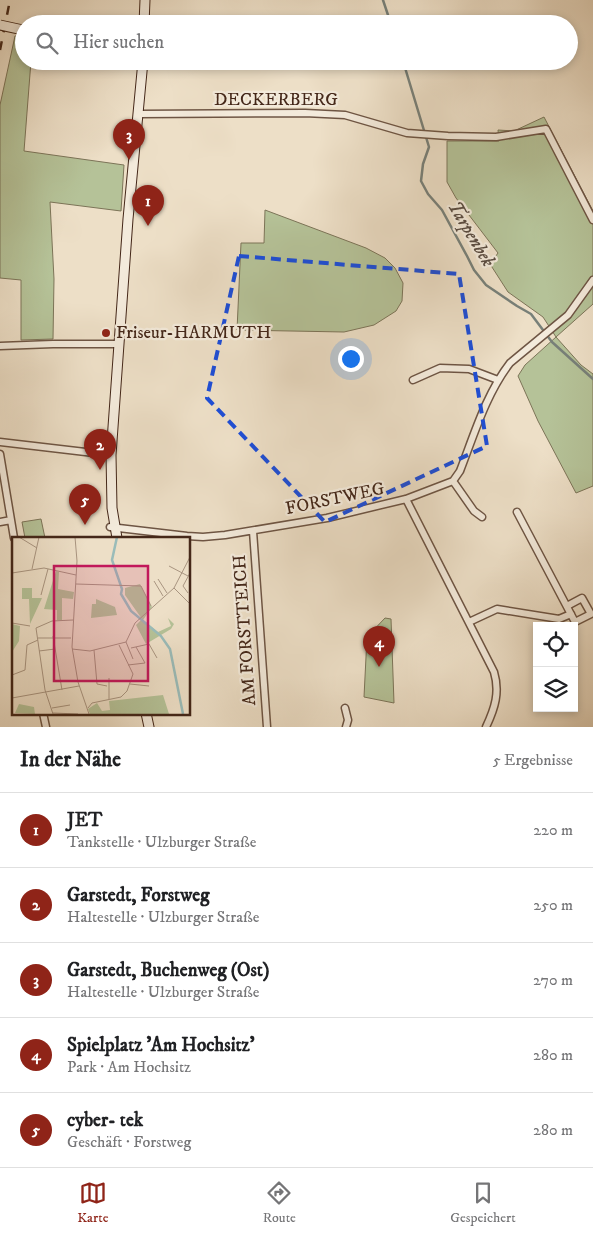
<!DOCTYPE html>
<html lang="de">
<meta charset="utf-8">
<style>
:root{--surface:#fff;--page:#f6f6f6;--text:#202124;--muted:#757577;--line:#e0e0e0;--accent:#8f2418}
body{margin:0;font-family:"IM FELL DW Pica",serif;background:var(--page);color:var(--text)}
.controls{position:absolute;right:15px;bottom:15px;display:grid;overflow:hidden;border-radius:0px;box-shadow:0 2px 8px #0003}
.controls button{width:45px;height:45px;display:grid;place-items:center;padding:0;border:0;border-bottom:1px solid var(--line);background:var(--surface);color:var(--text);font:25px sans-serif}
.you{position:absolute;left:350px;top:358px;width:18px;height:18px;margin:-12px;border:4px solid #fff;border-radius:50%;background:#1a73e8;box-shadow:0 0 0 8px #1a73e833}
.badge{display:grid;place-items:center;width:32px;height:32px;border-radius:50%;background:var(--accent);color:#fff;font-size:16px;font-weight:700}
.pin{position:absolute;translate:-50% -41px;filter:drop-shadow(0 1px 2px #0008)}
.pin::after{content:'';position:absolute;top:26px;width:18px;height:15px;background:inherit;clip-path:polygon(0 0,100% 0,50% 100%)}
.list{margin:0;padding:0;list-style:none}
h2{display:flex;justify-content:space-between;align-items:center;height:65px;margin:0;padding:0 20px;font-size:21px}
h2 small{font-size:16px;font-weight:400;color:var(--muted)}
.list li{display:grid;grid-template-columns:32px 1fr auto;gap:15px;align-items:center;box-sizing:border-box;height:75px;padding:0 20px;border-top:1px solid var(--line)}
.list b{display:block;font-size:19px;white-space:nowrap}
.list p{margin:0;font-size:16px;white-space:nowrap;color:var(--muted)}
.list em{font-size:16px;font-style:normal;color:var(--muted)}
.icon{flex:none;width:28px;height:28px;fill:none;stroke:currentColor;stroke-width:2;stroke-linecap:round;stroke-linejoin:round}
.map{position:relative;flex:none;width:593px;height:727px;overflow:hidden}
.search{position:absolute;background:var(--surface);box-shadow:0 2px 8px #0003;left:15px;right:15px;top:15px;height:55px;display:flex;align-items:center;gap:12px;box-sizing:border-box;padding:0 18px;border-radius:28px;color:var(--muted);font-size:19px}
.sheet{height:440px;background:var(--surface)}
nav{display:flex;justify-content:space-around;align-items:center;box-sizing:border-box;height:70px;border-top:1px solid var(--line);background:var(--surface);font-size:14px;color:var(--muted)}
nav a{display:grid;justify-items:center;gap:2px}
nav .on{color:var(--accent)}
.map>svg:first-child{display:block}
.green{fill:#b5c298;stroke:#7c7458}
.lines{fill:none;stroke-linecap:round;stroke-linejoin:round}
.stream{stroke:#788079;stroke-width:2.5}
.street-casing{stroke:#6e5544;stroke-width:9}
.secondary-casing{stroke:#442719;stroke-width:11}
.street{stroke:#f3eadb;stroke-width:6}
.secondary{stroke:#f3eadb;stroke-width:9}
.rail{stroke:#442719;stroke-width:2.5;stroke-dasharray:9 9;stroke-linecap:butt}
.secondary-bridge-casing{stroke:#442719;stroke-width:11;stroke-linecap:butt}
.secondary-bridge{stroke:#f3eadb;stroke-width:9}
.marked{fill:none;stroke:#1d4ed8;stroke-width:4;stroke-dasharray:10 6;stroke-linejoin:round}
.poi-dot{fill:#8f2418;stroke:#f3eadb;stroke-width:2}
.labels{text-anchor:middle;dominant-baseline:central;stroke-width:4.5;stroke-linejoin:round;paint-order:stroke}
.street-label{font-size:18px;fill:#442719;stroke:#f3eadb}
.poi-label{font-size:18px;fill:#442719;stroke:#f3eadb;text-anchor:start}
.water-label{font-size:19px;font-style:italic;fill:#5a4c41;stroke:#f3eadb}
.inset-river{fill:none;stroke:#9abcb9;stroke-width:2.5}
.inset-road{fill:none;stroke:#a99581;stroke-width:1}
.view{fill:#c2185b;fill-opacity:0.15;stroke:#c2185b;stroke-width:2.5}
.inset-edge{fill:none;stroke:#442719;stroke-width:2.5}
</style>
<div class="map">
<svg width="593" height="727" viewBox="0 0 593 727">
<rect width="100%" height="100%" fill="#eddfc7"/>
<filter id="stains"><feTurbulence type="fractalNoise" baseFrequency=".004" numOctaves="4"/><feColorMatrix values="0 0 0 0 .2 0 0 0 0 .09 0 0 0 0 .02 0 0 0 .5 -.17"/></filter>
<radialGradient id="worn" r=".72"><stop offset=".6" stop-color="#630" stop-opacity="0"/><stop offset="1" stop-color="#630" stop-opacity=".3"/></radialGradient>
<path class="green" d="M15 36 24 38V61H31L24 151 124 165 121 211 50 202 54 279 53 339 21 340V280L0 278V105Z
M544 117 593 211V304L556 337 581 365 593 374V486L576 493 538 421 518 376 525 365 556 337 543 317 508 292 490 264 498 253 456 198 447 182V141H499L498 130 514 131Z
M265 210 366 248 385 258 395 268 403 283 402 301 396 311 374 325 344 332 237 330 241 243H264Z
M41 519 45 538H25L22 522Z
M385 618 391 619 394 703 364 697 367 637Z"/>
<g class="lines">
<path class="stream" d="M383 0 391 24
M403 61 429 147 423 164 421 181 428 194 442 210 467 256 474 270 486 285 517 306 531 314 552 342 593 379"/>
<g class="street-casing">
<path id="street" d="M138 114 305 113 345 115 407 133 448 136 496 137 546 129 593 220
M0 346 53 344H119
M413 380 440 368 469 369 498 380
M0 442 111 455
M0 454 14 538
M453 481 474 511 482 517
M406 499 494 672C500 692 495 708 486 727
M517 512 575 622 591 614 582 598 567 606
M0 522 11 520
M110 527 187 536 203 537 225 535 327 518 406 499 453 481 460 471C474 435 486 394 510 363L568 315 593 280
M253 531 267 727
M469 622 497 609 559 619 571 614
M345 708 348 720 346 727
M43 713 46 727"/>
</g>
<g class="secondary-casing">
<path id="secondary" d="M144 24 145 0
M117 538 112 508 111 455 128 219 143 61
M146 713 149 727"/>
</g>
<use href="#street" class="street"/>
<use href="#secondary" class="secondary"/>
<path class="rail" d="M0 50 10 0"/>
<g class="secondary-bridge-casing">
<path id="secondary-bridge" d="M0 25 23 30"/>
</g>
<use href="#secondary-bridge" class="secondary-bridge"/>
</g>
<path class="marked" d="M239 256 459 274 487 446 325 522 207 398Z"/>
<circle class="poi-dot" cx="106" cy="333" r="5"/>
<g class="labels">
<g class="street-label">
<text x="276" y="100">DECKERBERG</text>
<text transform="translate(335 499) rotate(-12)">FORSTWEG</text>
<text transform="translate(245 630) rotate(-94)">AM FORSTTEICH</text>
</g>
<g class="poi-label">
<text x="116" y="333">Friseur-HARMUTH</text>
</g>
<g class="water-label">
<text transform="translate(471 234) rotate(59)">Tarpenbek</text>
</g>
</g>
<g transform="translate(12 537)">
<rect width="178" height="178" fill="#eddfc7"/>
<path d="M44 34 47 35 46 52 62 55 61 62 50 61V83H45V73L32 72ZM128 47 140 70 131 83 146 95 159 89 156 81 162 87 159 92 134 107 124 88 130 82 113 58V51ZM10 51H20V61H30L18 87 17 62H10ZM84 62 103 70 105 78 79 81 80 67H84ZM0 87 8 89 7 104 0 115ZM151 158 157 177H78L76 172 85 166 90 174 98 173 97 164ZM7 167 22 170 23 177 3 176Z" fill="#b5c298"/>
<path class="inset-river" d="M105 0 100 23 110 52 109 57 119 74 149 99 158 112 171 177"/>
<path class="inset-road" d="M7 0 25 11M63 0 65 24 60 110 66 145 77 177M157 29 176 39M20 32 27 0M0 36 32 31 64 38M146 42 155 56M142 44 151 59M64 47 129 49 139 69M162 51 178 67M176 56 171 49 178 36M29 58 36 32M0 86 18 89M41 99 50 153M26 101H59M114 105 121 122M124 110 133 126M119 111 137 107 145 121M60 112 78 114 114 105 123 86 162 51 178 20M82 113 85 147 95 149M27 114 43 112M116 128 133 126M0 138 13 133 15 108 26 103M97 141V162M118 147 137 149M0 161 67 149M40 171 58 168M76 171 80 166 109 160 115 154 121 137 107 108M41 176 66 177M41 177 33 153 24 91 40 84 61 83"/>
<path class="view" d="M42 29H136V144H42Z"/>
<rect width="178" height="178" class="inset-edge"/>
</g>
<rect width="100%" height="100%" filter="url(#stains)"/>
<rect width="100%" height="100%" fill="url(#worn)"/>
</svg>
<div class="controls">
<button><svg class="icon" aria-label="locate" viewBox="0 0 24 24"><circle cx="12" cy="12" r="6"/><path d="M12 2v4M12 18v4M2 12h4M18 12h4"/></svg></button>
<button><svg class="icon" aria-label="layers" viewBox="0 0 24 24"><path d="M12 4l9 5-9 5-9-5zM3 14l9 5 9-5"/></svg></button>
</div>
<div class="you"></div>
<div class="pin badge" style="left:148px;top:226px">1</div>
<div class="pin badge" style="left:100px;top:470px">2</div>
<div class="pin badge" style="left:129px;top:160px">3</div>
<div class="pin badge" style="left:379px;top:667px">4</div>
<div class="pin badge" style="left:85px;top:525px">5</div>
<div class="search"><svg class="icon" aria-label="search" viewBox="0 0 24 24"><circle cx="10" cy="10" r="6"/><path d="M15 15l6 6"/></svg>Hier suchen</div>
</div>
<section class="sheet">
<h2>In der Nähe<small>5 Ergebnisse</small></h2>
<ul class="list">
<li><span class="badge">1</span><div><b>JET</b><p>Tankstelle · Ulzburger Straße</p></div><em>220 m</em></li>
<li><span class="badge">2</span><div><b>Garstedt, Forstweg</b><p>Haltestelle · Ulzburger Straße</p></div><em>250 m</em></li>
<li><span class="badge">3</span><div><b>Garstedt, Buchenweg (Ost)</b><p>Haltestelle · Ulzburger Straße</p></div><em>270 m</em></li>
<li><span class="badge">4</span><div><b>Spielplatz 'Am Hochsitz'</b><p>Park · Am Hochsitz</p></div><em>280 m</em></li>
<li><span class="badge">5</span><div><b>cyber- tek</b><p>Geschäft · Forstweg</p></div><em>280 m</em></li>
</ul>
</section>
<nav>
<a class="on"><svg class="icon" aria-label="map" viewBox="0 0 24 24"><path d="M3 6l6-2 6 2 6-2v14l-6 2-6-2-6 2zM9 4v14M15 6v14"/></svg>Karte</a>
<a><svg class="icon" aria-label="directions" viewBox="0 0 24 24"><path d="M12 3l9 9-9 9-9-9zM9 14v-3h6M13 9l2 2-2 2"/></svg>Route</a>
<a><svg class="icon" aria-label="saved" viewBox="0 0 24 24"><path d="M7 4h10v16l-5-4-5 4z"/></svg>Gespeichert</a>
</nav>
